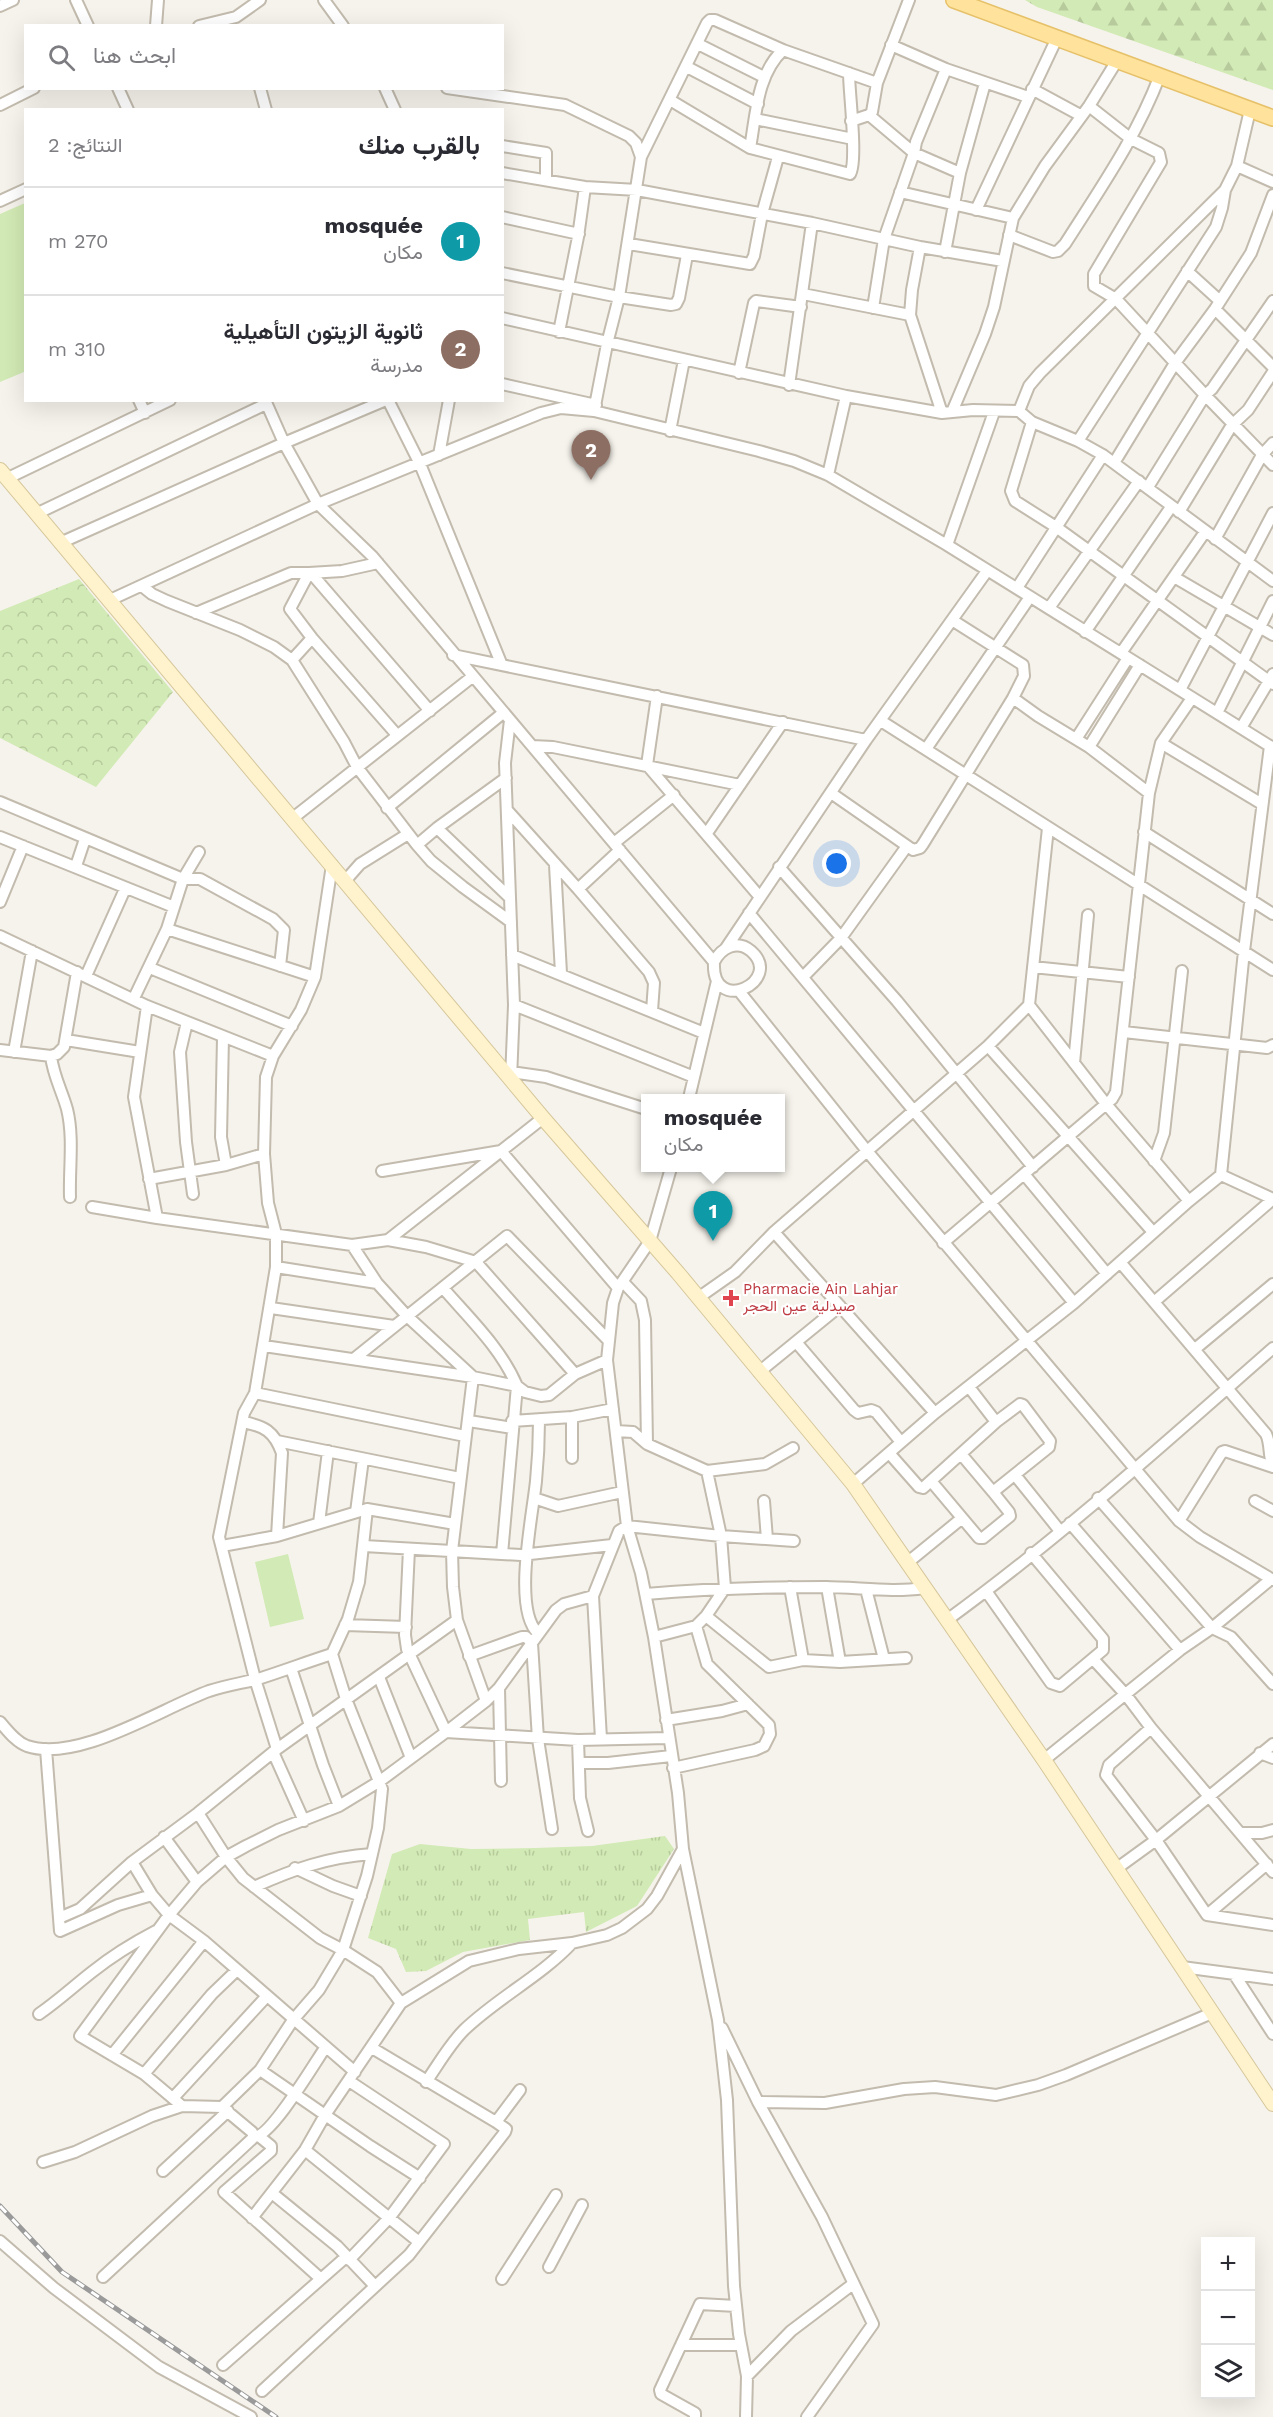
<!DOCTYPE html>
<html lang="ar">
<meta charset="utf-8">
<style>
:root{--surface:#fff;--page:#f2f2f3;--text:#2b2b33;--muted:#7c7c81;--line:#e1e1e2;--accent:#d93025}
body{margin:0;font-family:"Work Sans",Vazirmatn,sans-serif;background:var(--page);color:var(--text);direction:rtl}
.controls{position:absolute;right:18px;bottom:18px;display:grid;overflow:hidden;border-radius:0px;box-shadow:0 6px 24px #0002}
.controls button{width:54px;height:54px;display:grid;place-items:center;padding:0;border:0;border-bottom:2px solid var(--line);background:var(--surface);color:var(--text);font:30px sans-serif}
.you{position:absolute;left:837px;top:864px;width:21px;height:21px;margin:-15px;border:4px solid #fff;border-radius:50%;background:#1a73e8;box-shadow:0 0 0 9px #1a73e833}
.badge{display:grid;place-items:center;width:39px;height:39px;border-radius:50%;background:var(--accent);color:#fff;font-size:20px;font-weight:700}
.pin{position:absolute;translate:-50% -50px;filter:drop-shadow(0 2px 3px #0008)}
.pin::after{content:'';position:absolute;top:32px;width:21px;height:18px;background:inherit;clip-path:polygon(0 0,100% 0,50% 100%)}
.popup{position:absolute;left:641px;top:1094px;width:144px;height:78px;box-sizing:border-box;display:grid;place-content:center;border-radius:0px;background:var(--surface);filter:drop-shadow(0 2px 4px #0005);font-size:20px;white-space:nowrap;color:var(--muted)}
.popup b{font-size:22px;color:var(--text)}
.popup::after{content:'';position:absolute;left:50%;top:100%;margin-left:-12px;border:12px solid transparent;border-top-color:var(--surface)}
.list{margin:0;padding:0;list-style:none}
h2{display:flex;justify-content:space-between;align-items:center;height:78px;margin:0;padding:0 24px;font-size:26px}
h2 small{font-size:20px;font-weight:400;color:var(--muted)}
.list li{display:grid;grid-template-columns:39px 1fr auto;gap:18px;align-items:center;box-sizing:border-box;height:108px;padding:0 24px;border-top:2px solid var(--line)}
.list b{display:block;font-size:22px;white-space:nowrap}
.list p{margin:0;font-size:20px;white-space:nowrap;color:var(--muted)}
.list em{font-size:20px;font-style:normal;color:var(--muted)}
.icon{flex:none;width:33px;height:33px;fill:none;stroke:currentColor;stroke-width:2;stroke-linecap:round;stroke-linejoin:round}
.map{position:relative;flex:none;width:1273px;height:2417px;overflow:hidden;direction:ltr}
.search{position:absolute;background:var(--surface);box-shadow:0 6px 24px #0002;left:24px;top:24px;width:480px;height:66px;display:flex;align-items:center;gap:15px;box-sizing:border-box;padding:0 21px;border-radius:0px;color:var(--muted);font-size:22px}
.panel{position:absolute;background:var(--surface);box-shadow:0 6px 24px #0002;left:24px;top:108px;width:480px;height:294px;border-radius:0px;direction:rtl}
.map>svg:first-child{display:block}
.grass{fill:url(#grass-tufts)}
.forest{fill:url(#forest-firs)}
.park{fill:url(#park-crowns)}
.pitch{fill:#d2eab5}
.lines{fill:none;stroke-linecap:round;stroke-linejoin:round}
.street-casing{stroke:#c2bbae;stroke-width:14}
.secondary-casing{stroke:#d6c79b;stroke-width:16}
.primary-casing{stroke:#e6c16a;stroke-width:18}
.street{stroke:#fff;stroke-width:10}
.secondary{stroke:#fff3cd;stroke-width:14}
.primary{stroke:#ffe39c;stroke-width:15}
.rail-casing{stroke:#9a9a9a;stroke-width:5}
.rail{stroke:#fff;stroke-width:3;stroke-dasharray:9;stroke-linecap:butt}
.health-dot{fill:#e0444e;stroke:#fff;stroke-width:2}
.labels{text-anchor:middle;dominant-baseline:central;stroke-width:4.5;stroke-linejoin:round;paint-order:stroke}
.health-label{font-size:15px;fill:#be3a42;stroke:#fff;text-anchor:start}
</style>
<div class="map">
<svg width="1273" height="2417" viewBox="0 0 1273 2417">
<defs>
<pattern id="grass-tufts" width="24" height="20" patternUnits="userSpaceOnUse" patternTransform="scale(1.5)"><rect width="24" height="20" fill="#d2eab5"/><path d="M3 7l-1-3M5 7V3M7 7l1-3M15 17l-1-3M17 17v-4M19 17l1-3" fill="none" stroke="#b6ca9c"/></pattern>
<pattern id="forest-firs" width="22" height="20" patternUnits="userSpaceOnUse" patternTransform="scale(1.5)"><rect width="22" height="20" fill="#d2eab5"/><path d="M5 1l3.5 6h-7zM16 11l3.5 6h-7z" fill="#b6ca9c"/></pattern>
<pattern id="park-crowns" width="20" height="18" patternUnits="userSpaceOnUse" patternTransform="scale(1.5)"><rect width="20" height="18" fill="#d2eab5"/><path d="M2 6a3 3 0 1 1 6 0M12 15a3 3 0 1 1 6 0" fill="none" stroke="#b6ca9c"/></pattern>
</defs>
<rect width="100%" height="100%" fill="#f6f3ec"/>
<path class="grass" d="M665 1836 674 1849 637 1906 586 1932 584 1912 528 1919 530 1940 463 1952 426 1971 406 1972 396 1949 368 1938 392 1854 420 1844 471 1849 535 1848 592 1846Z"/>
<path class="forest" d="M1025 0H1273V90L1037 7Z"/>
<path class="park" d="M79 579 173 692 96 787 0 738V611Z"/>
<path class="pitch" d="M25 203V373L24 372 0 382V214Z
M288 1554 304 1619 270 1627 255 1562Z"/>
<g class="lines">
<g class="street-casing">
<path id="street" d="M76 0 88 26
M324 0 343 26
M0 6 13 0
M156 26 158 0
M199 26 236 17 260 0
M698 44 764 77
M891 45 946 69 1028 97
M687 67 758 104
M118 88 128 110
M260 88 266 110
M385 88 395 110
M447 88 565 105 629 136 636 143 641 157
M1032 89 1080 115
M670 100 750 148 850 174C858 161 849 93 849 73
M0 105 34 88
M1089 106 1131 139 1159 153 1161 162 1094 274V286L1116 299 1205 395 1273 465
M869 115 914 153 960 173
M755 119 853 139
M851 121 869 115 872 112 877 83 909 0
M502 146 546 153V179
M750 148C756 115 757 74 783 50
M1237 166 1273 182
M502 173 585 187 637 190 812 223 920 247 1003 261
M900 192 1013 218
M0 201 26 189
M976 210 1057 38
M502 217 579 234
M1009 235 1053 252 1058 251 1065 244C1100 189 1137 136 1160 75
M629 244 750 264 754 256 762 214 778 157
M920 247 912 290 910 315 942 413
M945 252 960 173 985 83
M1187 271 1220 301
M502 273 619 297 671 305 676 304 679 298 687 255
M803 294 910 315
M873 308 884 239 914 153 916 142 946 69
M1215 309 1273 367
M502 318 846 396 942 413 973 410 1019 411 1032 422 1078 441 1103 455 1273 581
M559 332 578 237 585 187
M739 373 754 303 756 301 801 307
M502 384 596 405
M789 385 812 223
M139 400 145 413
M265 400 284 443 318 504 372 556 714 962C711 1017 785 981 751 951 737 939 721 948 714 962
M388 400 420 464 501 663
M594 411 607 344 619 297 641 157 707 23 710 20H715L783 50 877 83
M1019 411 1029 386 1040 373 1225 190 1237 166 1250 110
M952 412 985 334 994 307 1013 218 1045 166 1089 106 1118 59
M1032 422 1011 491 1015 501 1056 527 1273 684
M670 431 684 360
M1078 441 1216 227 1222 208 1225 190
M439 455 449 400
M1114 463 1175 363 1215 309 1251 253 1273 195
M828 475 846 396
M8 478 170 400
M1148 487 1205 395 1212 389 1273 301
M1179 512 1232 425 1248 410 1273 372
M38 513 266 404
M1215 539 1262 455 1273 443
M60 543 284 443 386 400
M947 545 994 412
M378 563 342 571 309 573 290 609 312 638 397 735
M311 573 430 711
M1174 577 1273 635
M142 586 152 594 167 601 240 630 274 647 292 660 344 742 357 767 417 845 431 861 463 887 511 922
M1017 588 1103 455
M110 600 318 504 541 413 561 408 594 411 759 451 794 461 828 475 947 545 1273 748
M1049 608 1139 481
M196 613 291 573H309
M1085 632 1171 507
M1121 653 1205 532
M453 655 866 740
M292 660 312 638
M1180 690 1273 513
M657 696 647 765 759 896
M1013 698 1038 716 1089 747 1149 793
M1217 713 1273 601
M510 720 505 763 514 1005 511 1079
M881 721 1273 970
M1241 728 1273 674
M1076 739 1128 658
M1161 743 1262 804
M532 746 553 747 740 785
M1089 747 1140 665
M926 749 1030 597
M831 793 913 850 920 848 923 844 1013 698 1024 676 1023 665 952 620
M0 802 183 879H200L273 919 284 930 280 966
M387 808 503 713
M507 810 578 889 649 972 654 983 652 1011
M293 818 472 677
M437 828 509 897
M1144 832 1273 914
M707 833 783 722
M0 837 174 907
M614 843 674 795
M417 845 437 828 506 778
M555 865 561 973
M76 866 85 839
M779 867 897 1001 1033 1167
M345 881 360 864 408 834
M578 889 620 850
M0 902 23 846
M749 913 1074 1303
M167 929 315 977
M0 936 147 1006 273 1056
M726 948 866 740 987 571
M512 955 704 1033
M1033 967 1129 977
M150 968 292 1026
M86 976 125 889
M804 976 841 938 907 846
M739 991 867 1151 1179 1521 1200 1537 1273 1580
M134 998 167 929 183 879 199 852
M514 1005 694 1077
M1029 1005 1106 1104 1189 1201
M147 1006 134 1097 157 1218
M187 1022 180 1052 186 1142 193 1194
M1124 1032 1267 1048 1273 1045
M223 1037 221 1137 226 1165
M66 1040 140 1052
M988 1046 1153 1232
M0 1050 51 1056 57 1054 64 1047 77 972
M14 1052 32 951
M51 1056C53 1075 62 1091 67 1109 74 1137 69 1169 70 1197
M1074 1063 1088 915
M511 1072 546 1077 646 1109
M689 1098 717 981
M1154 1161 1164 1133 1182 971
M671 1168 650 1241 618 1288 613 1303 607 1360 627 1526 641 1573 654 1637 678 1793 683 1849 718 2020 727 2100 734 2286 739 2334 747 2376 746 2417
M382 1171 501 1151 618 1288
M1024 1174 1107 1274
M1221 1175 1273 1199
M149 1179 226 1165 264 1154
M92 1207 157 1218 352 1245 388 1240 426 1247 476 1262 575 1374
M774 1232 935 1413
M388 1240 543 1118
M943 1243 1112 1099 1116 1092 1149 793 1161 743 1192 698
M352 1245 377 1283 407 1316 473 1377 452 1551 453 1587 457 1620 486 1701
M1120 1262 1266 1434C1271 1444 1268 1455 1273 1466
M276 1267 377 1283
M623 1282 641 1301 645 1320 647 1444
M443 1288C469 1318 501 1348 517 1386L502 1554
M698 1298 735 1272 774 1232 988 1046 1029 1005 1048 828
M1154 1302 1273 1199
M271 1308 394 1326
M796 1342 854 1410 858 1413 871 1410 876 1412 901 1442
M264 1346 473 1377 517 1386 525 1392 541 1396 549 1395 575 1374 607 1360
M1195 1349 1273 1284
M355 1358 507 1236 609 1341
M759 1372 840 1306
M255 1393 465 1436
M469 1421 512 1428
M512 1421 572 1417 613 1409
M243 1422C264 1426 274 1431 282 1453L277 1536
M616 1431 633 1432 647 1444 707 1471 721 1536 725 1588 706 1616 696 1626 654 1637
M277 1441 460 1478
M889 1453 919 1487 923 1488 996 1422 969 1387
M961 1454 993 1492 1049 1447 1050 1441 1023 1405 1020 1404 996 1422
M572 1458V1417
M707 1471 765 1464 793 1448
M1015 1475 1060 1531
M931 1481 979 1538H983L1010 1516 1009 1512 993 1492
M853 1484 935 1413 1074 1303 1189 1201 1221 1175 1244 951 1270 746
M534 1498 558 1506 622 1492
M1098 1498 1212 1628 1231 1637 1273 1684
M764 1501 767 1539
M1255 1501 1273 1511
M356 1512 363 1459
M1179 1521 1222 1452 1225 1451 1273 1467
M319 1523 328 1451
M1070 1523 1180 1650
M222 1546 277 1536 367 1509 455 1524
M364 1546 521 1555 612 1545
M409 1549 405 1635 407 1649 446 1732 578 1740 668 1738
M907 1563 961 1519
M790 1587 803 1660
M827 1587 840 1662
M866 1589 884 1659
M986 1591 1051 1683 1060 1686 1103 1650V1639L1031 1553
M646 1594C705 1589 764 1587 824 1587 858 1587 891 1593 924 1588
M706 1616 769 1667 803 1660 840 1662 906 1658
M947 1620C1061 1537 1167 1441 1273 1348
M345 1625 406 1627
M538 1633C512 1610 533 1513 536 1481 538 1461 539 1441 539 1421
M469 1656 522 1637H526L532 1643 538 1739 552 1829
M1094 1660 1126 1695 1151 1728 1273 1872
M291 1668 323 1765 339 1806
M379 1677 411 1758
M499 1688 501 1781
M666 1720 722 1711 748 1704
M0 1722C8 1731 16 1742 27 1746 78 1763 160 1709 209 1691 224 1686 242 1683 258 1679 283 1671 307 1662 332 1654
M1151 1728 1109 1765 1106 1775 1156 1840 1207 1915 1273 1925
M601 1739 593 1596 619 1531 627 1526 721 1536 794 1541
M578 1740 580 1798 588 1831
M46 1749 60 1931 118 1905 152 1895
M277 1749 255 1679 219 1537 244 1413 255 1393 276 1267V1234L268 1203 264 1154 266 1077 273 1056 301 1010 315 977 332 865
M273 1752 304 1821
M1260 1753 1273 1758
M1044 1760 1180 1650 1212 1628 1271 1579
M580 1763H608L671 1756
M673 1768 755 1750 764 1746 770 1734 769 1725 707 1664 696 1626
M198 1813 226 1857 243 1878 320 1938 343 1950 377 1972 401 2003
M1241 1833H1262L1273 1830
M164 1837 197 1882
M132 1862 152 1895 169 1915 204 1941 355 2072
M295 1868 333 1886 361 1896
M1116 1869 1156 1840 1273 1744
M254 1887C294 1869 328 1857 372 1854
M1207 1915 1267 1864
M59 1918 80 1909 132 1862 198 1813 277 1749 457 1620
M1182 1967 1273 1979
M1234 1974 1273 2034
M39 2014C58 2001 74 1986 92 1972 112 1956 133 1943 156 1931
M722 2028 758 2102 822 2217 873 2324 807 2417
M112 2055 204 1941
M260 2070 370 2146 420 2178
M144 2074 212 1994 237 1970
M349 2081 444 2144 390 2217 349 2260
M426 2082C438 2065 449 2045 464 2030 497 1998 540 1977 572 1943
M173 2098 266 1997
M758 2102 825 2103 904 2089 935 2087 996 2095 1038 2085 1066 2075 1212 2013
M182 2106 144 2074 80 2036 169 1915 197 1882 226 1857 246 1846 278 1830 339 1806 380 1781 446 1732 486 1701 499 1688 556 1610 564 1604 593 1596
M222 2107 260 2070 293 2020 319 1990 343 1950 367 1876 378 1828 382 1789 346 1699 332 1654 348 1619 359 1582 367 1509
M496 2122 520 2090
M254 2137C271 2137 314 2064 325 2048
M260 2137 271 2146V2151L224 2192 321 2279
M305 2150 419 2242
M43 2162 75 2152 152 2116 182 2106 222 2107 252 2132 254 2137 252 2139 103 2277
M163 2171 228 2111
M272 2193 337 2246 375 2286
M252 2218 305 2150 325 2115 401 2003 469 1961 519 1949 572 1943 607 1935 622 1928 647 1909 657 1896 683 1849
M0 2241 54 2288 159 2367 251 2417
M549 2267 582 2205
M502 2279 556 2195
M681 2345H741
M223 2365 346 2257
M747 2376 791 2331 853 2284
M262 2391 409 2255 505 2132 506 2129 496 2122 372 2048
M695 2417V2413L661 2394 660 2390 700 2304 736 2306"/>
</g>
<g class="secondary-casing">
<path id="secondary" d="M0 470 543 1118 678 1273 853 1484 1044 1760 1273 2104"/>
</g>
<g class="primary-casing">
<path id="primary" d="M954 0 1273 118"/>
</g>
<use href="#street" class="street"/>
<use href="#secondary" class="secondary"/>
<use href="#primary" class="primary"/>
<g class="rail-casing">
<path id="rail" d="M0 2206 62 2272 276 2417"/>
</g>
<use href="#rail" class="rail"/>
</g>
<path class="health-dot" d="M728 1289h6v6h6v6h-6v6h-6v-6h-6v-6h6z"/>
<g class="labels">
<g class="health-label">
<text x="743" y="1289">Pharmacie Ain Lahjar<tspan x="743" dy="17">صيدلية عين الحجر</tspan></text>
</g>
</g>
</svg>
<div class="controls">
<button>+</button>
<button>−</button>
<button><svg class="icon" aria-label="layers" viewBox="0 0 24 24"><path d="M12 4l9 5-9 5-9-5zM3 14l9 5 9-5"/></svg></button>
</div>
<div class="you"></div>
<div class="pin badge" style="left:713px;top:1241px;background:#0f9aa8">1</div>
<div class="popup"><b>mosquée</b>مكان</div>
<div class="pin badge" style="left:591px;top:480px;background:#8d6e63">2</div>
<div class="search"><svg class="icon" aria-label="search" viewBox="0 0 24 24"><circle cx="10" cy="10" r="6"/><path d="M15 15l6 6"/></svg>ابحث هنا</div>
<section class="panel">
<h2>بالقرب منك<small>النتائج: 2</small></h2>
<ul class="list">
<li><span class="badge" style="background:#0f9aa8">1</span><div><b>mosquée</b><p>مكان</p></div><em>270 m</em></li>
<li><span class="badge" style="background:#8d6e63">2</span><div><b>ثانوية الزيتون التأهيلية</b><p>مدرسة</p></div><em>310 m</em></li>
</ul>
</section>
</div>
